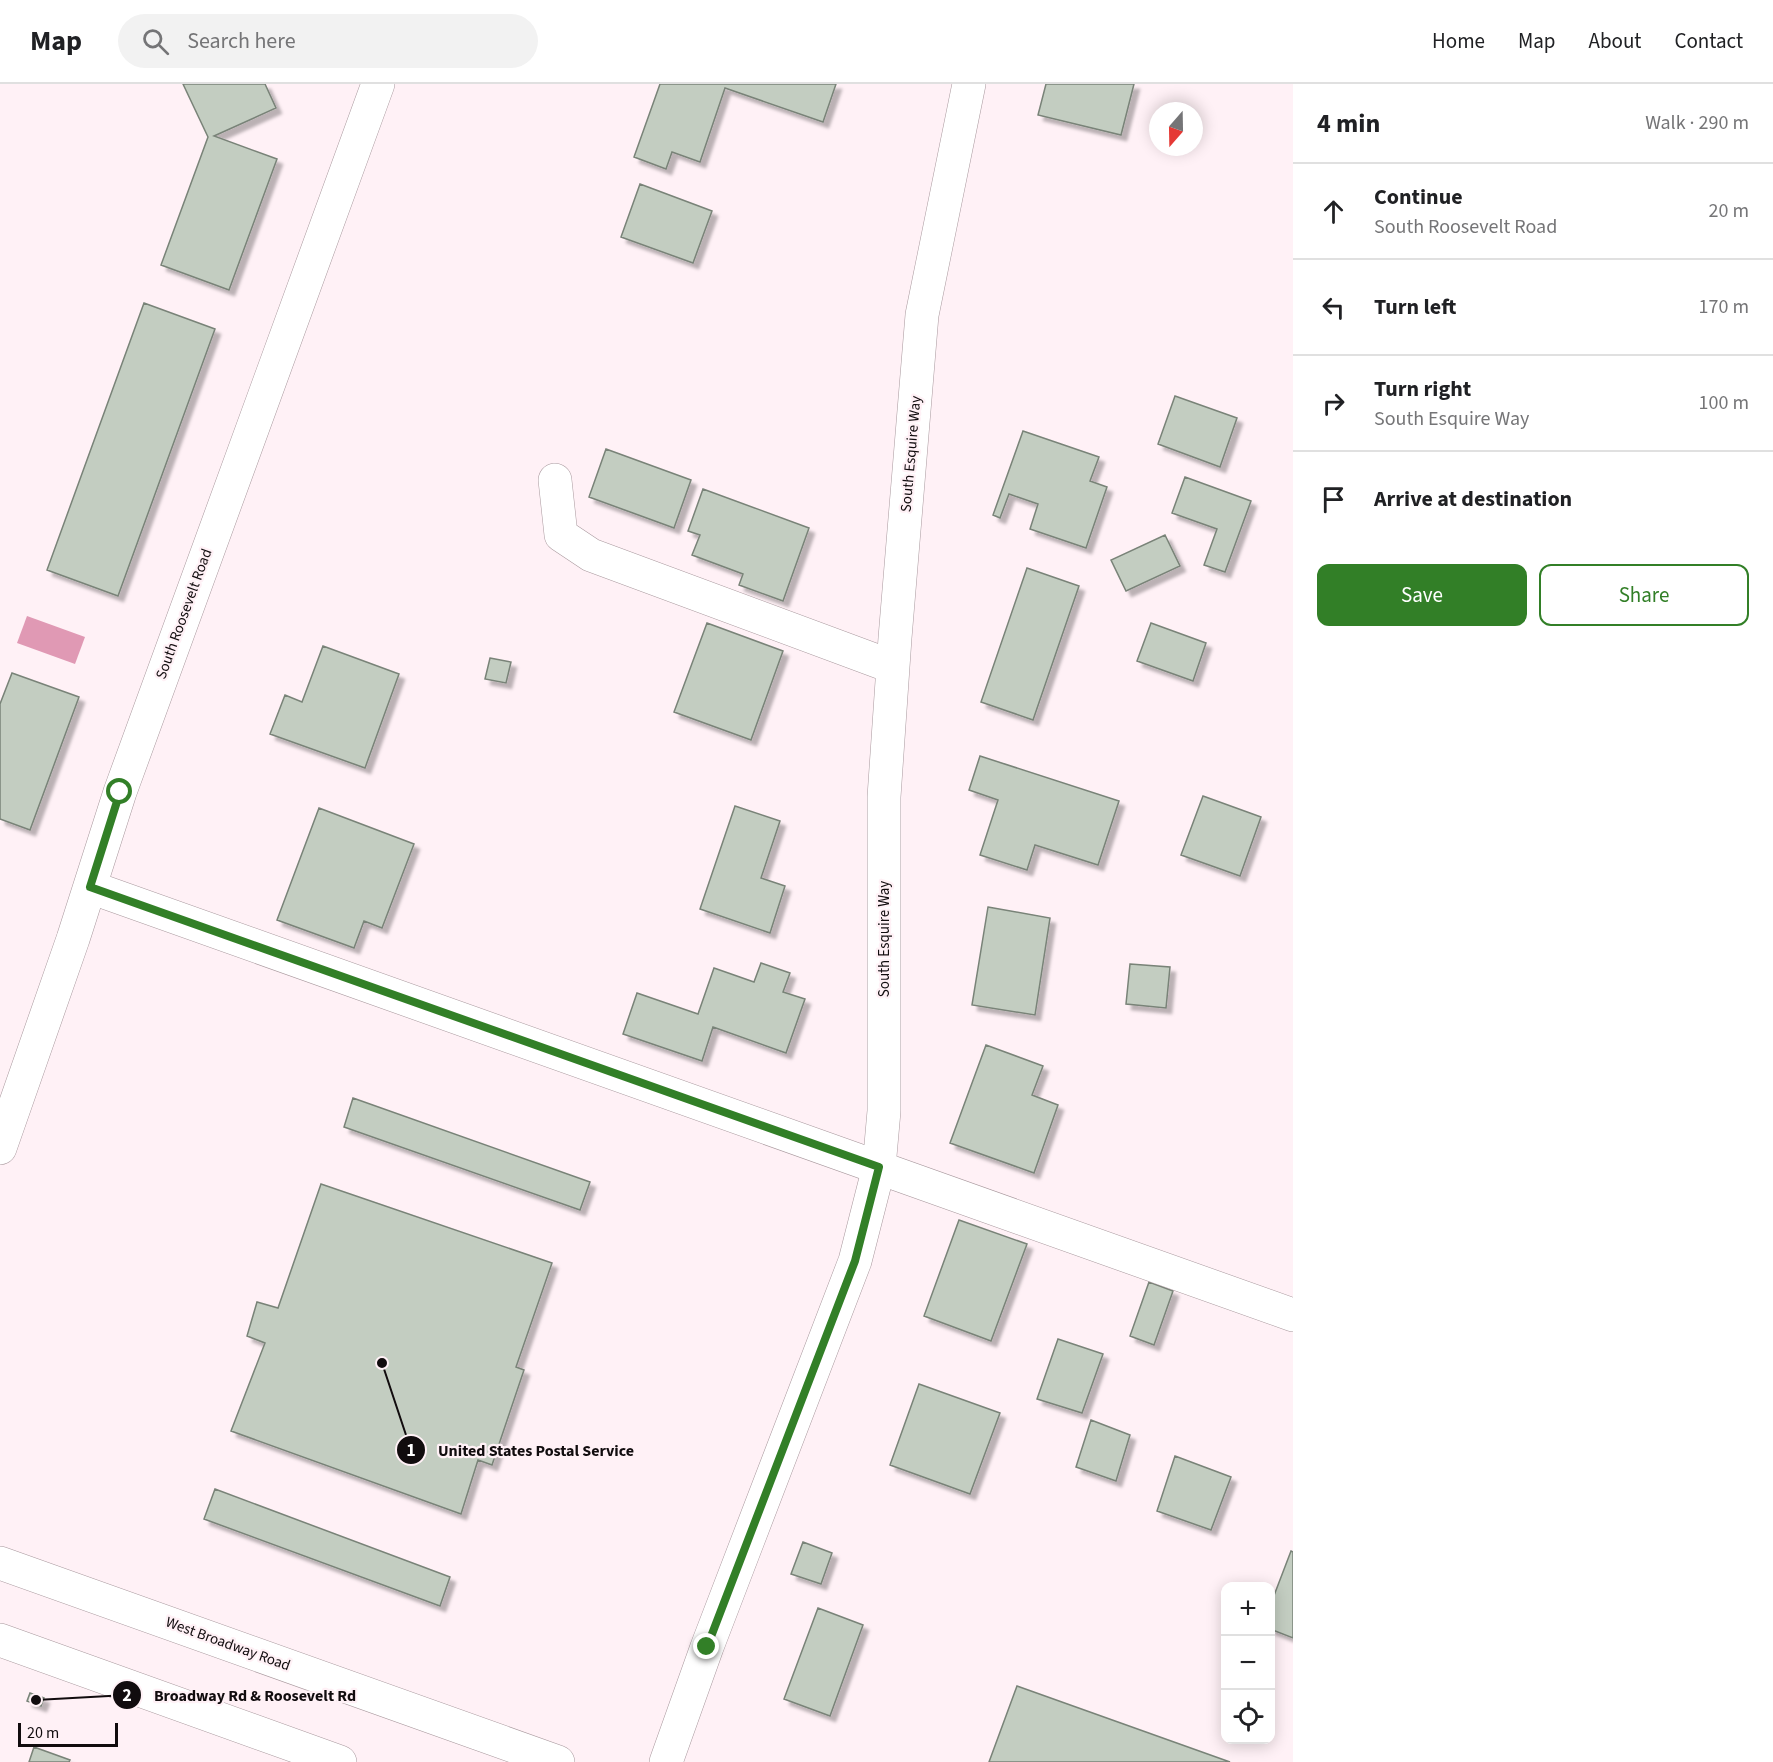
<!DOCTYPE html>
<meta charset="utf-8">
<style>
:root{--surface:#fff;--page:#f2f2f2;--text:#202124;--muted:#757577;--line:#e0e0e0;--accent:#327f27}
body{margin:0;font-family:"Source Sans 3",sans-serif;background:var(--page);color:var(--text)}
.controls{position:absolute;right:18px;bottom:18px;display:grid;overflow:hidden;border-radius:12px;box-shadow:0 3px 15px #0003}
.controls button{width:54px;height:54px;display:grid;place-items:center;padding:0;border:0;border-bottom:2px solid var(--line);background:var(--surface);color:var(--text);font:30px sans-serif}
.compass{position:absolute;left:1149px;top:18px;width:54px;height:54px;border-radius:50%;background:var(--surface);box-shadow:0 3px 15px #0003;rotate:200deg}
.scale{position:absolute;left:18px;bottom:15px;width:100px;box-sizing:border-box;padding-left:6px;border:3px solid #110c0e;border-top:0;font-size:16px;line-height:21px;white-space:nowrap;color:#110c0e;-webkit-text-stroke:4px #fff1f6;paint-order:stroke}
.stop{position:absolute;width:18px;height:18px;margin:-14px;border:4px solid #327f27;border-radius:50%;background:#fff}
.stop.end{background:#327f27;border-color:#fff;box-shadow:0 2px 6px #0008}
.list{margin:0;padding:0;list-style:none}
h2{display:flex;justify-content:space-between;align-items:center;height:78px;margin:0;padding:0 24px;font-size:26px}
h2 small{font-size:20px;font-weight:400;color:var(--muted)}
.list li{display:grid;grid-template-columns:39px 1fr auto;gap:18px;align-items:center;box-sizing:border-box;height:96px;padding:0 24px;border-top:2px solid var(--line)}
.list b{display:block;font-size:22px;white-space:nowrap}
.list p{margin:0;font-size:20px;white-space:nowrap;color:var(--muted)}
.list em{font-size:20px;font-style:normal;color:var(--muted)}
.actions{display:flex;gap:12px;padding:18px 24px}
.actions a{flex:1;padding:14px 0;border:2px solid var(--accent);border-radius:12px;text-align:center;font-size:21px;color:var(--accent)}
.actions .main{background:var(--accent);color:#fff}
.icon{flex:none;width:33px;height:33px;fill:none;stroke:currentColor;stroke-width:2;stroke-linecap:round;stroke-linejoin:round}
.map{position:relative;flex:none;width:1293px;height:1678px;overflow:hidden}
header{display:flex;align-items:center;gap:36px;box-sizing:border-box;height:84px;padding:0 30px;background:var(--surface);border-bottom:2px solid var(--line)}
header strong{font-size:28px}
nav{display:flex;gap:33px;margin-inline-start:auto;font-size:21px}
.search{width:420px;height:54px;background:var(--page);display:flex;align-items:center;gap:15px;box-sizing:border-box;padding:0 21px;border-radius:33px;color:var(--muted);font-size:22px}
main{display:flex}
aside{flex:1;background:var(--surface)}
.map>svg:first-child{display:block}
.water{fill:#e099b4}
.building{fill:#c3cdc1;stroke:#798378;stroke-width:1.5;filter:url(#shadow)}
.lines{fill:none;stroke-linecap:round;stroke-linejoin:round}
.minor-casing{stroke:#a9999e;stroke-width:34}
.major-casing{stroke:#a9999e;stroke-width:34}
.minor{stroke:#fff;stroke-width:33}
.major{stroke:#fff;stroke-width:33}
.route{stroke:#327f27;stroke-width:8}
.labels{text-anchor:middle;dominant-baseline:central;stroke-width:4.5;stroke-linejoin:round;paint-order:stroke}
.street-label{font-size:15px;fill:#110c0e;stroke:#fff1f6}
.leader{fill:none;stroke:#110c0e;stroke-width:2}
.callout-dot{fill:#110c0e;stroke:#fff1f6;stroke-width:2}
.mark-label{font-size:18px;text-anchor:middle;font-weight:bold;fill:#fff}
.callout-label{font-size:16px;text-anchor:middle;font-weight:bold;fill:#110c0e;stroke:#fff1f6;stroke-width:4.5;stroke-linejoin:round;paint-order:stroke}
</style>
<header>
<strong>Map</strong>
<div class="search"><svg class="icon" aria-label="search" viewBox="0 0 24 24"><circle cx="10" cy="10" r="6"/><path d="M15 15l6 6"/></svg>Search here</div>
<nav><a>Home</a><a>Map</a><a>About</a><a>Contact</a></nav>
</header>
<main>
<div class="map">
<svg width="1293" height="1678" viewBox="0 0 1293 1678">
<defs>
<filter id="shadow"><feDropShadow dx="5.5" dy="5.5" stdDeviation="1.5" flood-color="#0004"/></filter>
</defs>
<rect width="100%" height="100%" fill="#fff1f6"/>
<path class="water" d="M27 532 85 553 75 580 17 559Z"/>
<path class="building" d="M183 0H265L276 24 214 52 277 75 229 206 161 181 208 53Z
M660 0H836L823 38 725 4 700 78 672 68 666 85 634 73Z
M1046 0H1134L1121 51 1038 31Z
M640 100 712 127 693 179 621 153Z
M144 219 215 245 118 512 47 486Z
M1175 312 1237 334 1220 383 1158 360Z
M1023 347 1099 373 1090 397 1107 403 1086 464 1030 445 1038 420 1009 410 1000 434 993 431Z
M606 365 691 396 674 444 589 413Z
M1185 393 1251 417 1225 488 1204 481 1217 445 1172 429Z
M703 405 809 444 783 517 739 501 743 490 692 471 700 451 688 447Z
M1165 451 1180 482 1126 507 1111 476Z
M1027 484 1079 502 1033 636 981 618Z
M707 539 783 567 751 656 674 628Z
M1151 539 1206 559 1193 597 1137 577Z
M323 562 399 590 365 684 270 650 285 611 302 618Z
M490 574 511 578 506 599 485 595Z
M12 589 79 613 30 746 0 735V620Z
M980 672 1119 717 1098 781 1035 761 1027 786 980 771 998 716 969 706Z
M1203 712 1261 733 1240 792 1181 771Z
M735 722 780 737 761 794 785 802 770 849 700 825Z
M319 724 414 760 382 844 364 837 354 864 277 836Z
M988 823 1050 834 1035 931 972 921Z
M761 879 790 889 783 908 805 915 786 969 713 943 702 977 623 950 637 909 698 930 714 884 754 898Z
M1130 880 1170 883 1166 924 1126 920Z
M986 961 1043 982 1032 1011 1058 1021 1034 1089 950 1059Z
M353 1014 590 1098 580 1126 344 1043Z
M321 1100 552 1179 516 1283 524 1286 492 1381 478 1376 461 1430 231 1347 265 1259 247 1252 257 1218 278 1224Z
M959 1136 1027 1160 991 1257 924 1232Z
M1149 1198 1173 1207 1154 1261 1130 1252Z
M1058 1255 1103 1270 1082 1329 1037 1315Z
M919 1300 1000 1329 970 1410 890 1381Z
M1091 1336 1130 1351 1116 1397 1076 1383Z
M1175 1372 1231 1393 1211 1446 1157 1427Z
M215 1405 450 1493 440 1522 204 1435Z
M803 1458 832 1469 821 1500 791 1490Z
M1291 1467 1293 1468V1554L1270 1545V1522Z
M818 1524 863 1541 830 1632 784 1615Z
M1017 1602 1230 1678H989Z
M30 1609 44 1614 41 1622 27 1617Z
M34 1663 70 1676 69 1678H29Z"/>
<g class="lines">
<g class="minor-casing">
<path id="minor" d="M555 396 561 451 591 471 893 583
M90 803 1293 1231
M0 1064 73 855 120 708 378 0
M666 1678 707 1563 855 1177 879 1083 884 1027V713L895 554 922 231 969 0"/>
</g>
<g class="major-casing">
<path id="major" d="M0 1479 558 1678
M0 1556 340 1678"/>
</g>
<use href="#minor" class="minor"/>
<use href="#major" class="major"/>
</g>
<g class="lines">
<path class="route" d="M120 708 90 803 879 1083 855 1177 707 1563"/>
</g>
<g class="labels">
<g class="street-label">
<text transform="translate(911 370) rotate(-85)">South Esquire Way</text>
<text transform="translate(184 530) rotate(-70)">South Roosevelt Road</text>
<text transform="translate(884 855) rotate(-90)">South Esquire Way</text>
<text transform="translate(228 1560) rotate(20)">West Broadway Road</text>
</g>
</g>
<path class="leader" d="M382 1279L411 1366M36 1616L127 1611"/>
<g class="callout-dot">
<circle cx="382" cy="1279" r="6"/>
<circle cx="36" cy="1616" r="6"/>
<circle cx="411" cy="1366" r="15"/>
<circle cx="127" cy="1611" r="15"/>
</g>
<g class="mark-label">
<text x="411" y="1372">1</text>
<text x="127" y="1617">2</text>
</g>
<g class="callout-label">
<text x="536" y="1372">United States Postal Service</text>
<text x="255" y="1617">Broadway Rd &amp; Roosevelt Rd</text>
</g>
</svg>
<div class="controls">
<button>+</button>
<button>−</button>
<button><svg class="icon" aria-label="locate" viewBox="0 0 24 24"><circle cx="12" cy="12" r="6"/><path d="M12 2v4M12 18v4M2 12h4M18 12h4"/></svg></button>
</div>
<svg class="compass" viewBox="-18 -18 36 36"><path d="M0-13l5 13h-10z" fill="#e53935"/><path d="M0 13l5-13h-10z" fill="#757577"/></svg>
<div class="scale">20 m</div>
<div class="stop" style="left:120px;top:708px"></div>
<div class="stop end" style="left:707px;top:1563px"></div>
</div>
<aside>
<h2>4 min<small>Walk · 290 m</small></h2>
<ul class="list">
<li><svg class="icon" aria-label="ahead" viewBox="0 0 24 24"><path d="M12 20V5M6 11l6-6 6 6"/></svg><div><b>Continue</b><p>South Roosevelt Road</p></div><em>20 m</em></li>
<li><svg class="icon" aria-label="left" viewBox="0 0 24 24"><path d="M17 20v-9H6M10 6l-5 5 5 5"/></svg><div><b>Turn left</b></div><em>170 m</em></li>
<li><svg class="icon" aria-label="right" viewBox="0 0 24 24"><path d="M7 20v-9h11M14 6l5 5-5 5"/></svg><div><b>Turn right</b><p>South Esquire Way</p></div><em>100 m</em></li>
<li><svg class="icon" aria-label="arrive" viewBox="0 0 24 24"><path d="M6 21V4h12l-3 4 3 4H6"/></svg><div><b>Arrive at destination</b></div></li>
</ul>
<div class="actions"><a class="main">Save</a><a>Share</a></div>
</aside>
</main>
